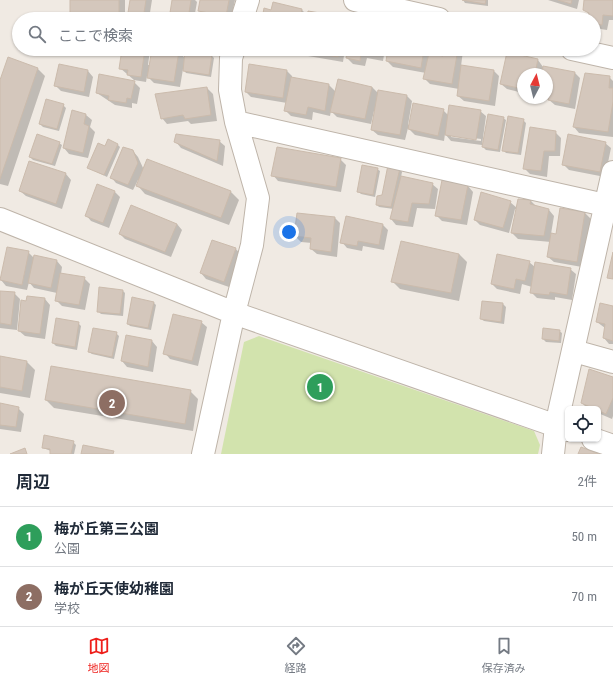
<!DOCTYPE html>
<html lang="ja">
<meta charset="utf-8">
<style>
:root{--surface:#fff;--page:#f6f6f7;--text:#1f2937;--muted:#747a83;--line:#e0e1e3;--accent:#ee1f1b}
body{margin:0;font-family:"Roboto Condensed","Noto Sans JP",sans-serif;background:var(--page);color:var(--text)}
.controls{position:absolute;right:12px;bottom:12px;display:grid;overflow:hidden;border-radius:6px;box-shadow:0 1px 3px #0004}
.controls button{width:36px;height:36px;display:grid;place-items:center;padding:0;border:0;border-bottom:1px solid var(--line);background:var(--surface);color:var(--text);font:20px sans-serif}
.compass{position:absolute;left:517px;top:68px;width:36px;height:36px;border-radius:50%;background:var(--surface);box-shadow:0 1px 3px #0004;rotate:7deg}
.you{position:absolute;left:289px;top:232px;width:14px;height:14px;margin:-10px;border:3px solid #fff;border-radius:50%;background:#1a73e8;box-shadow:0 0 0 6px #1a73e833}
.badge{display:grid;place-items:center;width:26px;height:26px;border-radius:50%;background:var(--accent);color:#fff;font-size:13px;font-weight:700}
.pin{position:absolute;translate:-50% -50%;border:2px solid #fff;box-shadow:0 1px 4px #0006}
.list{margin:0;padding:0;list-style:none}
h2{display:flex;justify-content:space-between;align-items:center;height:52px;margin:0;padding:0 16px;font-size:17px}
h2 small{font-size:13px;font-weight:400;color:var(--muted)}
.list li{display:grid;grid-template-columns:26px 1fr auto;gap:12px;align-items:center;box-sizing:border-box;height:60px;padding:0 16px;border-top:1px solid var(--line)}
.list b{display:block;font-size:15px;white-space:nowrap}
.list p{margin:0;font-size:13px;white-space:nowrap;color:var(--muted)}
.list em{font-size:13px;font-style:normal;color:var(--muted)}
.icon{flex:none;width:22px;height:22px;fill:none;stroke:currentColor;stroke-width:2;stroke-linecap:round;stroke-linejoin:round}
.map{position:relative;flex:none;width:613px;height:454px;overflow:hidden}
.search{position:absolute;background:var(--surface);box-shadow:0 1px 3px #0004;left:12px;right:12px;top:12px;height:44px;display:flex;align-items:center;gap:10px;box-sizing:border-box;padding:0 14px;border-radius:22px;color:var(--muted);font-size:15px}
.sheet{height:172px;background:var(--surface)}
nav{display:flex;justify-content:space-around;align-items:center;box-sizing:border-box;height:56px;border-top:1px solid var(--line);background:var(--surface);font-size:11px;color:var(--muted)}
nav a{display:grid;justify-items:center;gap:2px}
nav .on{color:var(--accent)}
.map>svg:first-child{display:block}
.green{fill:#d2e3ad}
.shadow{fill:#0003;fill-rule:evenodd}
.building{fill:#d4c7bc;stroke:#cbbbac}
.lines{fill:none;stroke-linecap:round;stroke-linejoin:round}
.minor-casing{stroke:#beb4a9;stroke-width:24}
.tertiary-casing{stroke:#beb4a9;stroke-width:24}
.minor{stroke:#fff;stroke-width:22}
.tertiary{stroke:#fff;stroke-width:22}
</style>
<div class="map">
<svg width="613" height="454" viewBox="0 0 613 454">
<rect width="100%" height="100%" fill="#f0eae3"/>
<path class="green" d="M259 336 534 431 540 445 538 454H221L244 342Z"/>
<path class="shadow" d="M71 0H125V19H71Z
M131 0H152L149 19H128Z
M173 0H195L197 2 194 19H170Z
M201 0H235L231 19 205 16 199 11Z
M463 0H488V6L465 3Z
M548 0H579L577 9Z
M585 0H613V20H609L607 30 594 28V19H589L590 15 584 9Z
M302 10 308 16 345 19H263Z
M123 49H149L150 50 148 65H150L153 49 179 52 185 58 186 50 178 49H189V52L211 55 214 58 211 77 186 73 183 69 180 87 154 83 147 76 146 82 134 80 120 68Z
M202 49H214V50Z
M291 49H300V51Z
M303 49H345L343 62 308 56Z
M349 49H385L383 61 367 58 365 66 353 64 347 58Z
M389 49H430L429 55 444 57 445 49H462L463 51 461 66 493 70 499 76 495 106 464 101 458 96 459 89 430 84 425 79 426 73 393 67 387 61Z
M538 60 543 67 575 73 580 78 575 109 555 105 549 100 550 92 547 91V74H523V93L507 89 501 84Z
M60 66 88 71 93 77 89 97 61 91 55 85Z
M37 68 45 76 8 186 0 184V83Z
M287 71 292 76V79L329 85 336 92 372 87 379 94 407 96 412 101 408 125 443 110 449 116 480 111 486 116 482 145 451 141 445 134 444 141 415 135 408 128 405 140 378 135 372 130 375 111H374L371 124 337 117 331 111 330 116 313 112 312 120 291 116 286 111 287 103 251 97 246 92ZM451 135 481 139V141L451 137Z
M585 74 609 77 613 81V137L579 133 574 127Z
M134 82 140 88 137 104 132 103V108L115 105 97 93Z
M207 88 213 94 217 121 191 124 188 121 167 124 162 118Z
M63 105 66 108 59 131 43 127 40 124Z
M73 112 86 115 92 120 90 127 95 132 88 158 69 154 64 148Z
M503 118 506 120 500 152 486 150 483 147Z
M523 120 526 123 521 155 506 153 503 150Z
M555 132 561 138 560 156H549L547 177 530 174 524 168Z
M219 141 225 146 223 166 181 148 176 142Z
M59 143 62 145 55 166 33 160 30 157Z
M605 143 611 148 605 177 569 170 563 164Z
M117 144 120 147 107 177 89 168 106 148Z
M133 151 138 157 144 170 147 160 231 192 239 200 229 225 145 194 138 186 140 180H138L133 190 116 183 111 177Z
M340 159 346 165 341 192 278 181 273 175Z
M30 162 66 174 71 180 62 209 26 196 20 191Z
M377 169 380 171 375 197 361 194 359 192Z
M400 169 402 172 401 177 432 184 438 189 435 209 417 208 413 227 396 225 391 219 394 209 379 207 377 205Z
M468 186 473 192 467 225 442 221 436 215Z
M115 192 120 197 109 228 91 221 86 215Z
M531 201 536 206 549 210 554 216 551 234 556 235 561 209 585 213 591 219 582 267 554 262 548 257 551 242 518 239 512 233 517 209H515L509 233 480 225 475 220 510 202 517 208Z
M347 217 383 225 388 230 384 250 363 246 362 251 347 248 342 242Z
M335 218 340 223 337 257 317 254 311 249 312 243 301 242 295 236Z
M177 224 182 230 171 257 125 239 120 234Z
M213 241 236 249 241 255 229 287 206 279 201 273Z
M28 252 34 258 57 261 62 267 61 274 84 278 90 284 85 310 62 306 56 300 57 293 34 288 29 282 27 290 6 286 1 280Z
M459 254 467 262 459 301 400 289 392 281Z
M529 262 535 267 570 269 576 274 572 300 555 297V300L537 298 531 292 532 287 522 284 520 294 497 289 492 284Z
M123 291 125 293 123 316 101 314 98 311Z
M14 293 20 299 17 330 0 328V299Z
M45 299 50 305 45 339 25 336 19 331 27 302Z
M153 302 156 305 151 330 130 326 128 324Z
M483 302 503 304 506 307 504 324 484 321 481 319Z
M613 307V344H609L604 338 605 328 597 322Z
M201 322 207 327 198 366 170 359 165 353Z
M78 323 81 326 77 350 56 346 53 343Z
M559 331 562 333 561 343 546 342 543 339Z
M116 333 119 336 114 359 92 354 89 352Z
M152 341 157 347 153 372 127 367 122 361Z
M0 357 27 362 35 370 30 398 0 393Z
M613 378V416L612 419 598 413V409H588L582 403Z
M190 391 198 399 193 431 54 408 46 400Z
M0 404 18 408 24 414 21 432 0 429Z
M73 442 76 445 74 454H51V451L43 448Z"/>
<path class="building" d="M70 0H119V19H70Z
M130 0H146L143 19H127Z
M172 0H191L188 19H169Z
M200 0H229L226 16 198 11Z
M462 0H486L485 4Z
M558 0H572L571 4Z
M584 0H613V16L603 15 602 25 594 24V19H588L589 13 583 10Z
M273 2 302 9 300 19H262L264 8 271 10Z
M308 11 344 17V19H307Z
M122 49H145L141 77 127 75 128 70 119 69Z
M152 49 179 51 174 82 147 78Z
M302 49H339L338 57 302 51Z
M348 49H379L378 56 361 53 360 61 346 58Z
M388 49H424L421 68 386 61Z
M444 49H458L452 84 423 79 429 53 443 56Z
M185 51 212 54 209 75 183 71Z
M507 52 538 59 535 74H523V89L500 84Z
M8 57 38 68 0 179V80Z
M59 64 88 70 84 92 54 86Z
M249 64 287 70 283 98 245 92Z
M461 65 494 70 489 101 457 96Z
M543 66 575 72 569 104 548 100 550 87H547V74H542Z
M585 73 610 76 609 88H613V102L608 132 573 127Z
M99 74 135 81 131 99 127 98 126 103 108 100 109 96 96 93Z
M291 77 329 84 325 111 308 107 306 115 284 111Z
M338 79 372 87 365 119 330 112Z
M207 87 211 115 185 119 183 115 161 119 155 94Z
M378 90 407 95 400 135 371 130Z
M46 99 64 104 57 129 39 124Z
M413 103 444 109 438 136 408 129Z
M449 105 481 110 476 140 445 135Z
M72 110 86 114 84 124 89 126 83 153 63 148Z
M488 114 504 117 498 150 482 147Z
M508 116 524 119 518 153 502 151Z
M530 127 556 131 555 151H544L541 171 523 169Z
M37 134 60 142 52 164 29 157Z
M176 134 220 140 217 161 174 142Z
M568 134 606 142 600 172 562 165Z
M108 139 118 144 104 175 87 168 98 143 105 146Z
M123 147 133 150 138 163 128 185 110 178Z
M277 147 341 158 336 187 271 176Z
M147 159 231 191 221 218 136 186Z
M29 161 66 173 56 204 19 191Z
M362 165 378 168 373 195 357 192Z
M388 165 400 168 391 207 376 205 377 196 382 195Z
M401 176 433 183 429 204 412 203 408 222 390 219Z
M442 180 468 185 461 220 435 216Z
M97 184 115 191 103 223 85 216Z
M481 192 511 201 503 228 474 220Z
M518 199 531 200 530 204 549 209 544 236 511 233Z
M131 205 177 224 165 252 119 234Z
M560 208 585 212 577 262 547 257 551 233 556 234Z
M297 213 335 217 331 252 310 249 311 238 294 236Z
M346 216 383 224 379 245 358 241 357 246 340 243Z
M212 240 236 248 224 282 200 273Z
M401 241 459 254 451 293 391 282Z
M7 247 29 251 22 285 0 280Z
M613 252V279L607 278Z
M497 254 530 261 525 281 516 279 514 289 491 284Z
M34 255 57 260 51 288 28 283Z
M535 262 571 268 567 295 550 292 549 295 530 293Z
M60 273 85 277 79 305 55 301Z
M99 287 123 290 120 314 97 312Z
M0 291 15 292 11 325 0 323Z
M27 296 45 298 40 334 18 331 21 300 26 301Z
M132 297 154 302 148 328 127 324Z
M482 301 503 303 501 322 480 319Z
M600 303 613 306V341L603 338 605 324 596 322Z
M173 314 202 321 192 361 163 354Z
M56 318 79 322 75 347 52 343Z
M93 328 117 332 112 357 88 352Z
M543 328 560 330 559 341 542 339Z
M126 335 152 340 148 367 121 361Z
M0 356 27 361 22 391 0 387Z
M51 366 191 390 185 424 45 400Z
M589 369 613 377V398L606 414 581 403Z
M0 403 19 407 16 427 0 425Z
M44 435 74 441 71 454H50V449L42 448Z
M83 445 114 451 113 454H81Z
M581 447 599 454H578Z
M25 448 27 454H10Z"/>
<g class="lines">
<g class="minor-casing">
<path id="minor" d="M242 19 248 0
M236 122 605 205
M0 219 234 313 568 430
M574 351 613 362
M593 439 613 446
M203 454 234 313 252 245 258 198 236 122 230 90 231 58 234 49
M553 454 556 426 613 172"/>
</g>
<g class="tertiary-casing">
<path id="tertiary" d="M355 0 439 19
M572 49 613 58"/>
</g>
<use href="#minor" class="minor"/>
<use href="#tertiary" class="tertiary"/>
</g>
</svg>
<div class="controls">
<button><svg class="icon" aria-label="locate" viewBox="0 0 24 24"><circle cx="12" cy="12" r="6"/><path d="M12 2v4M12 18v4M2 12h4M18 12h4"/></svg></button>
</div>
<svg class="compass" viewBox="-18 -18 36 36"><path d="M0-13l5 13h-10z" fill="#e53935"/><path d="M0 13l5-13h-10z" fill="#747a83"/></svg>
<div class="you"></div>
<div class="pin badge" style="left:320px;top:387px;background:#2e9e5b">1</div>
<div class="pin badge" style="left:112px;top:403px;background:#8d6e63">2</div>
<div class="search"><svg class="icon" aria-label="search" viewBox="0 0 24 24"><circle cx="10" cy="10" r="6"/><path d="M15 15l6 6"/></svg>ここで検索</div>
</div>
<section class="sheet">
<h2>周辺<small>2件</small></h2>
<ul class="list">
<li><span class="badge" style="background:#2e9e5b">1</span><div><b>梅が丘第三公園</b><p>公園</p></div><em>50 m</em></li>
<li><span class="badge" style="background:#8d6e63">2</span><div><b>梅が丘天使幼稚園</b><p>学校</p></div><em>70 m</em></li>
</ul>
</section>
<nav>
<a class="on"><svg class="icon" aria-label="map" viewBox="0 0 24 24"><path d="M3 6l6-2 6 2 6-2v14l-6 2-6-2-6 2zM9 4v14M15 6v14"/></svg>地図</a>
<a><svg class="icon" aria-label="directions" viewBox="0 0 24 24"><path d="M12 3l9 9-9 9-9-9zM9 14v-3h6M13 9l2 2-2 2"/></svg>経路</a>
<a><svg class="icon" aria-label="saved" viewBox="0 0 24 24"><path d="M7 4h10v16l-5-4-5 4z"/></svg>保存済み</a>
</nav>
